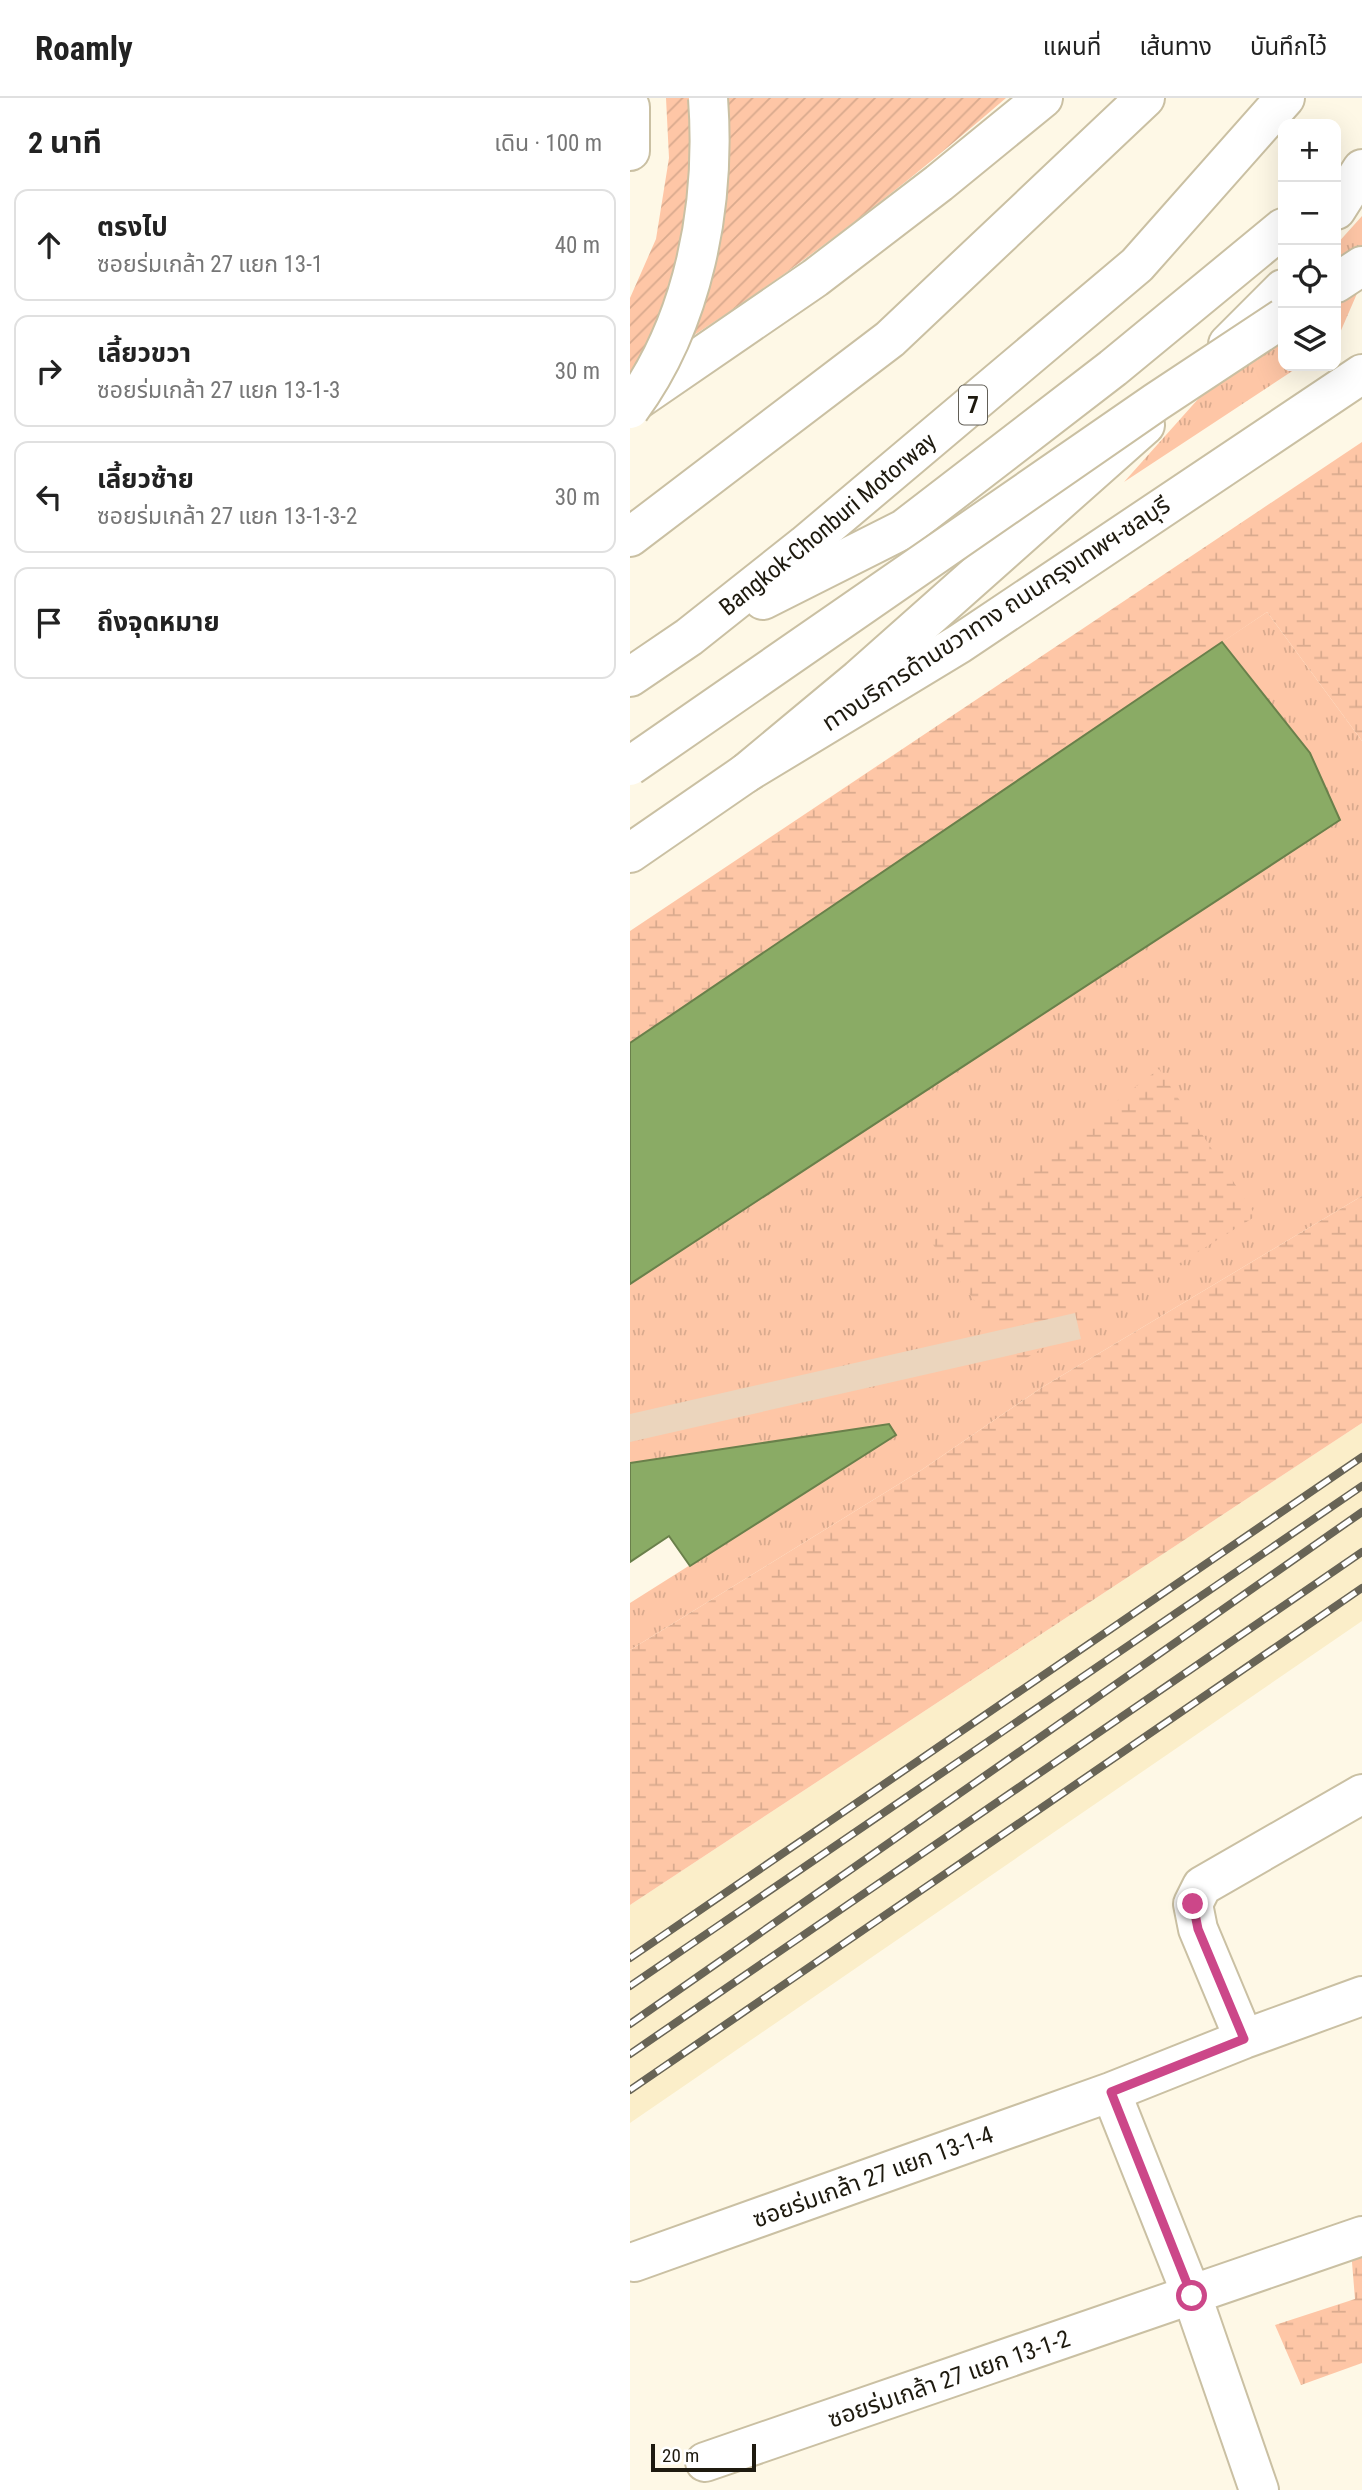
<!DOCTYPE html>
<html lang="th">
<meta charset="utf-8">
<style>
:root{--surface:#fff;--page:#f2f2f2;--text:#222;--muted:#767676;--line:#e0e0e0}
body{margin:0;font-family:"Roboto Condensed","Noto Sans Thai",sans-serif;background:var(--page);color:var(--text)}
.controls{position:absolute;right:21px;top:21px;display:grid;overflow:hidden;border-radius:14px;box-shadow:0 7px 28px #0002}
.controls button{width:63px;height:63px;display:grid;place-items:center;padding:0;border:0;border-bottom:2px solid var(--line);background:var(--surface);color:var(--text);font:35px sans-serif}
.scale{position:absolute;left:21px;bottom:18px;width:105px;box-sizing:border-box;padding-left:7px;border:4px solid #1e1a0f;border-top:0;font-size:19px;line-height:24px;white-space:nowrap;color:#1e1a0f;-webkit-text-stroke:5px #fff;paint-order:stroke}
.stop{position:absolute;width:21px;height:21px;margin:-16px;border:5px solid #cc4789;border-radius:50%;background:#fff}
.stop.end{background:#cc4789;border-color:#fff;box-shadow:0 2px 7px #0008}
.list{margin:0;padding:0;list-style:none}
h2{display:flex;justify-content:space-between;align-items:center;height:91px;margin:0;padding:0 28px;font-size:30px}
h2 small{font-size:23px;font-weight:400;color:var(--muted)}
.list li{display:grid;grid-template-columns:46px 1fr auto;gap:21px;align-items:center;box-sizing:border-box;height:112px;margin:0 14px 14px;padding:0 14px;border:2px solid var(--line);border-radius:14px}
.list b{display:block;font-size:26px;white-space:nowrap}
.list p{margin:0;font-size:23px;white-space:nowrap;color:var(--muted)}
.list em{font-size:23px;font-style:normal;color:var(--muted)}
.icon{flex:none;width:38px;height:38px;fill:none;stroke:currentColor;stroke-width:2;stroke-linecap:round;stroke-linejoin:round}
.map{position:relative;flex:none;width:732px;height:2392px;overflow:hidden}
header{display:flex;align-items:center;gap:42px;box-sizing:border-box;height:98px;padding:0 35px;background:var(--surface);border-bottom:2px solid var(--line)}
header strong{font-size:33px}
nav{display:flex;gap:38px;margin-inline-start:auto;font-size:24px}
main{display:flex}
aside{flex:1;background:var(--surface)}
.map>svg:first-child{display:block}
.built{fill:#fbeec9}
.grass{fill:url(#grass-tufts)}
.wetland{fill:url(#wetland-marsh)}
.garden{fill:url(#garden-furrows)}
.water{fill:#8aab65;stroke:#6a804b;stroke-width:2}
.building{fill:#ebd5bd}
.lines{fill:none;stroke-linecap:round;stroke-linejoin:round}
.minor-casing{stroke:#cac0a3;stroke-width:42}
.secondary-casing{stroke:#cac0a3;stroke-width:42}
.motorway-casing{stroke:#cac0a3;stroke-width:42}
.minor{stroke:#fff;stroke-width:38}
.secondary{stroke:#fff;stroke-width:38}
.motorway{stroke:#fff;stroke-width:38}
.rail-casing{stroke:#686456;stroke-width:8}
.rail{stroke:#fff;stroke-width:5;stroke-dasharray:16;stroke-linecap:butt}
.motorway-bridge-casing{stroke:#cac0a3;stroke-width:42;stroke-linecap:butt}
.motorway-bridge{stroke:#fff;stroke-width:38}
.route{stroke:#cc4789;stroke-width:9}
.labels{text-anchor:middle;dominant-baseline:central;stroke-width:7;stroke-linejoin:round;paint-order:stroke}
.shield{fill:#fff;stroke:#625f57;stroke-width:2}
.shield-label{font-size:23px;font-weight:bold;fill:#1e1a0f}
.street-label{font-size:24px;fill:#1e1a0f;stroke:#fff}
</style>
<header>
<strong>Roamly</strong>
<nav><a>แผนที่</a><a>เส้นทาง</a><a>บันทึกไว้</a></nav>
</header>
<main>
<aside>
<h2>2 นาที<small>เดิน · 100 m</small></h2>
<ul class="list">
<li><svg class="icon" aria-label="ahead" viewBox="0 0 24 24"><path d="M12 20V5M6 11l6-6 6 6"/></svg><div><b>ตรงไป</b><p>ซอยร่มเกล้า 27 แยก 13-1</p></div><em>40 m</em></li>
<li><svg class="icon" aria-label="right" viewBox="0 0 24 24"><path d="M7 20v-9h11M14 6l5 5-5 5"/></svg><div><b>เลี้ยวขวา</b><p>ซอยร่มเกล้า 27 แยก 13-1-3</p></div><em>30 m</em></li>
<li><svg class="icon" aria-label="left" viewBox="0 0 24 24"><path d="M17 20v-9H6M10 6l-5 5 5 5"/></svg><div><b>เลี้ยวซ้าย</b><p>ซอยร่มเกล้า 27 แยก 13-1-3-2</p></div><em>30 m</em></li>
<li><svg class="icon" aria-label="arrive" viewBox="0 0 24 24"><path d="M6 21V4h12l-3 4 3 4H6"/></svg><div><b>ถึงจุดหมาย</b></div></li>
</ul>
</aside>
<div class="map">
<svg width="732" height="2392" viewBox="0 0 732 2392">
<defs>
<pattern id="grass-tufts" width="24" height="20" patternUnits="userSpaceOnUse" patternTransform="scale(1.75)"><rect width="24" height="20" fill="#fec6a6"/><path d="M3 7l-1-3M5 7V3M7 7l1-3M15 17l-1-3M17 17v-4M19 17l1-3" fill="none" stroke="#d9aa8e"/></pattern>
<pattern id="wetland-marsh" width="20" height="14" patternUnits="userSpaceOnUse" patternTransform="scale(1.75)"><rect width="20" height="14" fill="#fec6a6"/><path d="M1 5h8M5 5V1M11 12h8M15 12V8" fill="none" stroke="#d9aa8e"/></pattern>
<pattern id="garden-furrows" width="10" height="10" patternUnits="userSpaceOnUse" patternTransform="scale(1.75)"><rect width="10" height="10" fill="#fec6a6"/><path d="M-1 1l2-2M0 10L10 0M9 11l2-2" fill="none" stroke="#d9aa8e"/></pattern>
</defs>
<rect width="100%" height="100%" fill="#fef8e6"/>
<path class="built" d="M732 1325V1523L0 2025V1807Z"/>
<path class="grass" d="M732 118V184L706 244V147Z
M653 206V268H670L494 384Z
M637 514 732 643V1098L411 1290 290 1373 0 1552V1505L266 1337 259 1326 0 1365V1186L710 722 624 584 592 544Z"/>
<path class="wetland" d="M732 344V643L637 514 0 945V833Z
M529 971 626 1118 390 1264 301 1144Z
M732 1098V1325L0 1807V1552L290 1373 411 1290Z
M732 2148V2265L671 2287 645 2227 725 2201 721 2152Z"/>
<path class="garden" d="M36 0H376C288 76 196 149 99 214 67 236 33 256 0 277V200L26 141 39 60Z"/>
<path class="water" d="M592 544 680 655 710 722 0 1186V945Z
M259 1326 266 1337 60 1468 39 1438 0 1464V1365Z"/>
<path class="building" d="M445 1215 451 1241 0 1344V1316Z"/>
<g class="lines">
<g class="minor-casing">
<path id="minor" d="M614 1941 568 1831 563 1806 572 1788 732 1696
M481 1994 562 2198 629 2392
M4 2164 481 1994 614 1941 732 1898
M75 2364 732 2138"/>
</g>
<g class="secondary-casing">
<path id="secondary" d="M0 9V53
M0 755 116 675 329 546 732 276"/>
</g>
<g class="motorway-casing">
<g id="motorway">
<path d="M706 112 732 71"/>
<path d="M706 185 732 168"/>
<path d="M598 246 653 191"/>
<path d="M0 307 185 180 309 85 413 0"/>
<path d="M0 439 260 241 515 0"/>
<path d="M133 502 274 431 483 270 653 130"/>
<path id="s1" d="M0 579 59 539 175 447 507 167 655 0"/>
<path d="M116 675 229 581 515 327"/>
</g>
</g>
<use href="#minor" class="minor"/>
<use href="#secondary" class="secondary"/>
<use href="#motorway" class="motorway"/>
<g class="rail-casing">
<path id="rail" d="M0 1860 732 1359
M0 1888 732 1388
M0 1926 732 1414
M0 1956 732 1454
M0 1992 732 1490"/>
</g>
<use href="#rail" class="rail"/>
<g class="motorway-bridge-casing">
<path id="motorway-bridge" d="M0 311C64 224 86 107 78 0
M0 668 526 304 653 220"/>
</g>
<use href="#motorway-bridge" class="motorway-bridge"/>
</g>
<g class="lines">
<path class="route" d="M562 2198 481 1994 614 1941 568 1831 563 1806"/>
</g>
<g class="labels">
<rect class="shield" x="329" y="287.5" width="28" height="39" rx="5"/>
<g class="shield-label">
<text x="343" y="307">7</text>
</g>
<g class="street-label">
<text stroke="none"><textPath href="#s1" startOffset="250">Bangkok-Chonburi Motorway</textPath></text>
<text transform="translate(366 516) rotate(-33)">ทางบริการด้านขวาทาง ถนนกรุงเทพฯ-ชลบุรี</text>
<text transform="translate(243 2079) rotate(-20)">ซอยร่มเกล้า 27 แยก 13-1-4</text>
<text transform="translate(319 2281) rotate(-19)">ซอยร่มเกล้า 27 แยก 13-1-2</text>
</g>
</g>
</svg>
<div class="controls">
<button>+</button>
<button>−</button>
<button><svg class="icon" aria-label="locate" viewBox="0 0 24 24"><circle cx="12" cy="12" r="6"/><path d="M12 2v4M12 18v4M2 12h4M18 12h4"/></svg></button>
<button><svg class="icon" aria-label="layers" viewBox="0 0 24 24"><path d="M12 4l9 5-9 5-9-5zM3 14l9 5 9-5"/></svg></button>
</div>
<div class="scale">20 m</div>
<div class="stop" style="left:562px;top:2198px"></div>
<div class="stop end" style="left:563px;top:1806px"></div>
</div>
</main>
